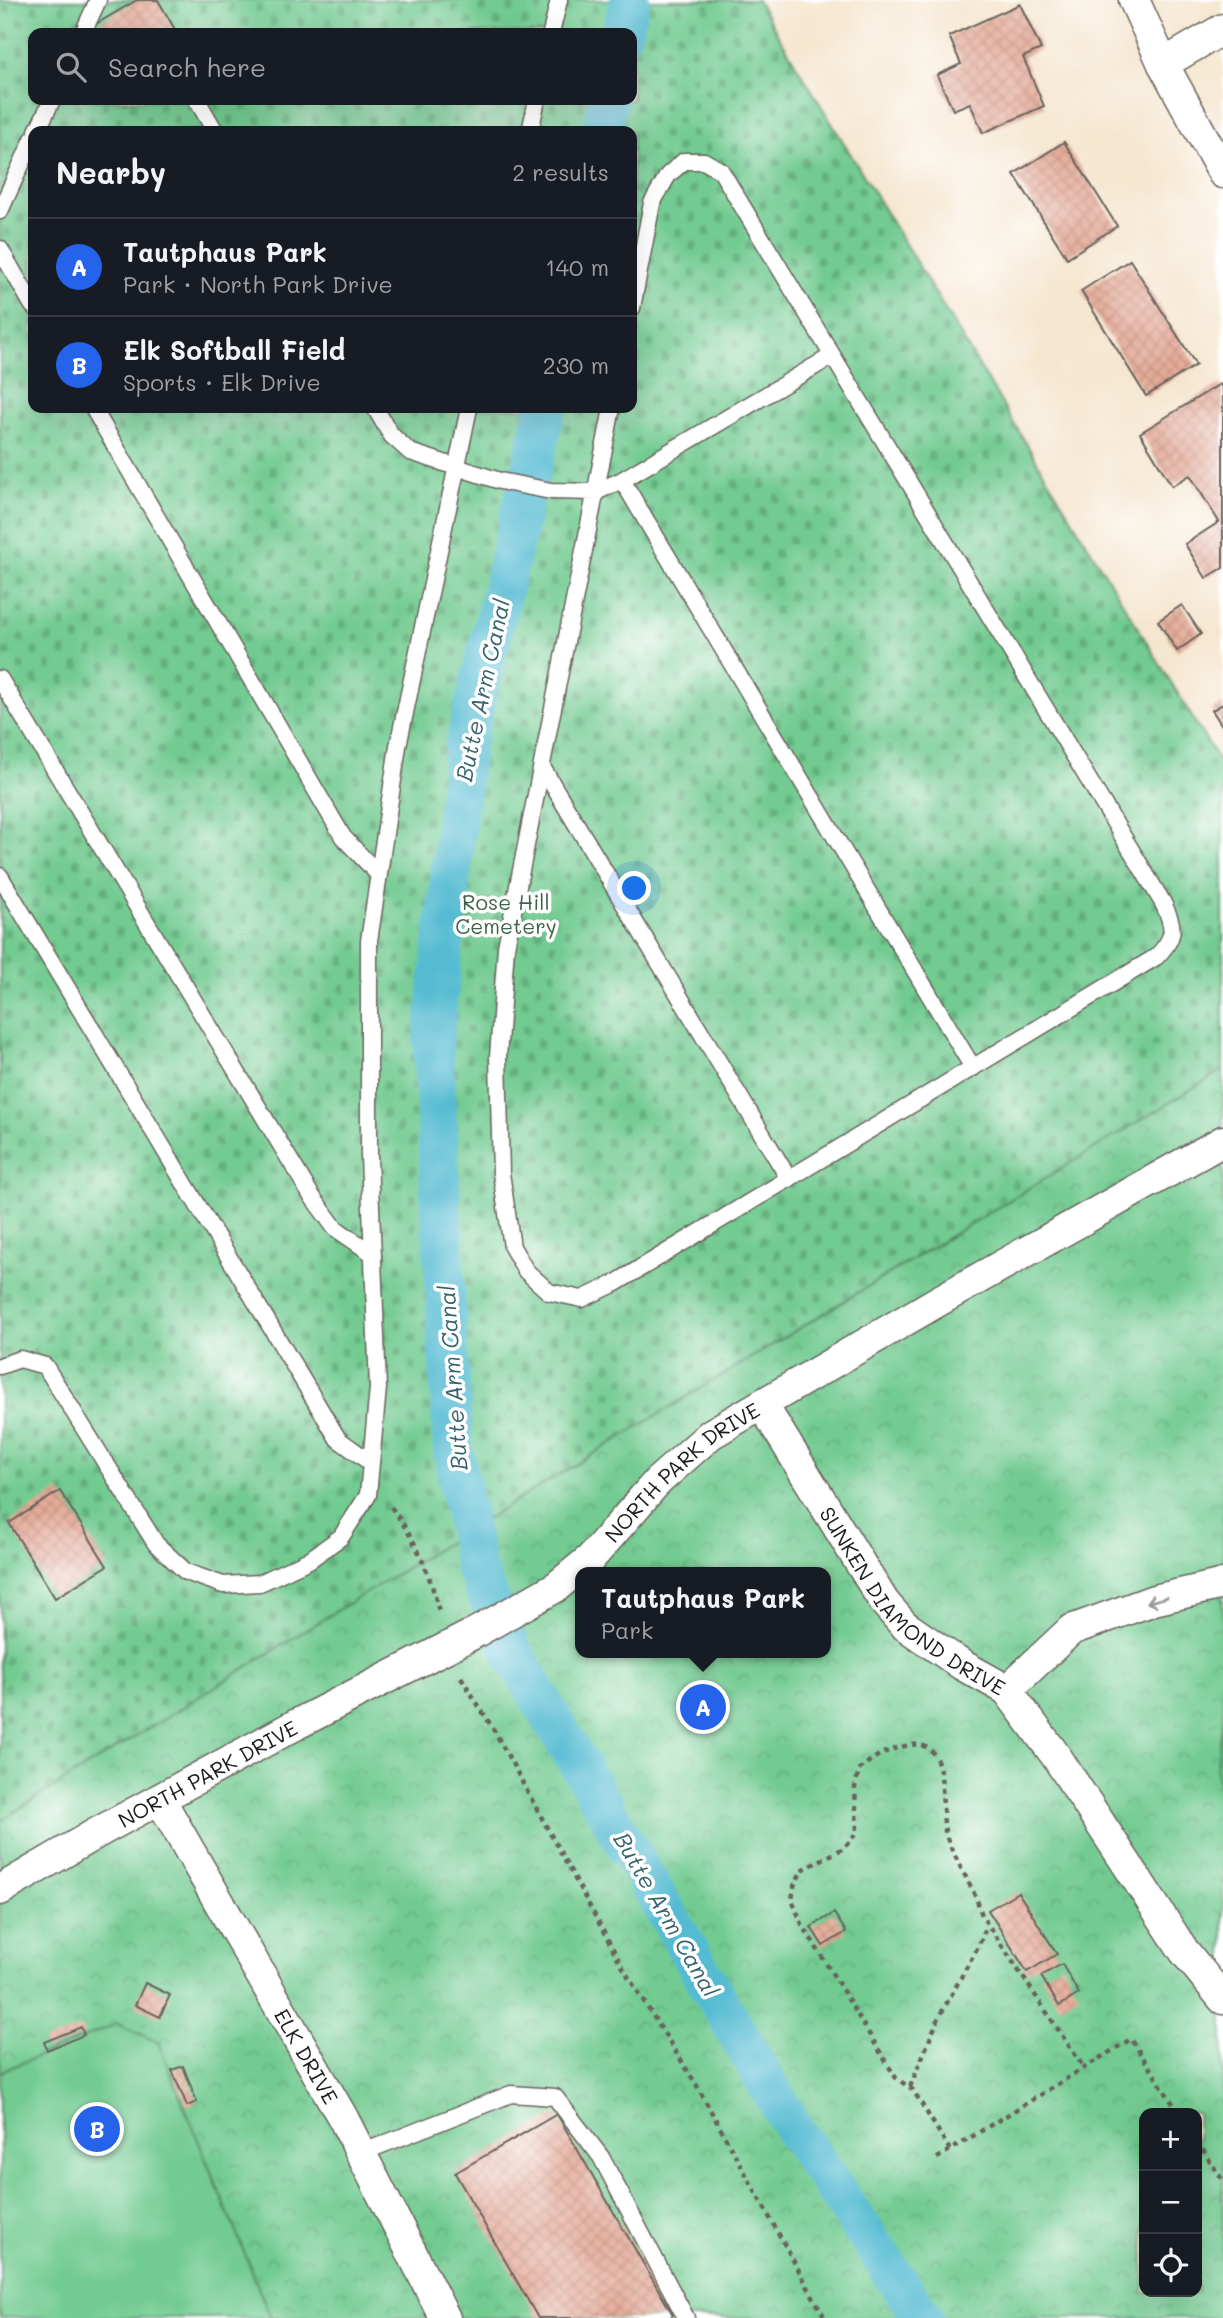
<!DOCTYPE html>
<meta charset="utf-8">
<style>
:root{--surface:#171b24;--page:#20242c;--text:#f1f3f6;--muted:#9ea1a6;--line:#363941;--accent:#2563eb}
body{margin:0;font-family:Mali,sans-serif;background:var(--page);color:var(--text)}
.controls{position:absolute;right:21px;bottom:21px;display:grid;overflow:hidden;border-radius:14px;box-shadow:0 7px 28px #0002}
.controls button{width:63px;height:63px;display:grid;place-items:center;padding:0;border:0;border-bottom:2px solid var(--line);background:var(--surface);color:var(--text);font:35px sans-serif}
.you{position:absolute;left:635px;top:889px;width:24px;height:24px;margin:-18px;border:5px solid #fff;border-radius:50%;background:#1a73e8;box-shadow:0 0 0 10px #1a73e833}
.badge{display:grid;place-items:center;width:46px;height:46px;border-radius:50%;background:var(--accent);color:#fff;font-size:23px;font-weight:700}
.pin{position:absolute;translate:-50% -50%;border:4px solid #fff;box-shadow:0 2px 7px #0006}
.popup{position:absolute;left:575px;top:1567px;width:256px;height:91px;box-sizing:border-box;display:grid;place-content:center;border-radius:14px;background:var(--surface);filter:drop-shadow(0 2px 5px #0005);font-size:23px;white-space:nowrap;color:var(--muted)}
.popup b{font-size:26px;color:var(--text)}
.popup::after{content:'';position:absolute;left:50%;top:100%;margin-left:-14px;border:14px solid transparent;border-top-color:var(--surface)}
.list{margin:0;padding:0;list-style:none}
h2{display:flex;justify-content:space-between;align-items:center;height:91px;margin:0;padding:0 28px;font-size:30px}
h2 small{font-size:23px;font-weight:400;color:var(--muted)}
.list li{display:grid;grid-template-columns:46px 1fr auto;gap:21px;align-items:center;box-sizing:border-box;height:98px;padding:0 28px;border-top:2px solid var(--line)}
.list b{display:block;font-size:26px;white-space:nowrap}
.list p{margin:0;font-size:23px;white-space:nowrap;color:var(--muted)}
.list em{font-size:23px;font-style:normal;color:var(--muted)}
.icon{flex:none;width:38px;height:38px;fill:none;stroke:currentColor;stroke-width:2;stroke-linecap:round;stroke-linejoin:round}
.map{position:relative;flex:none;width:1223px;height:2318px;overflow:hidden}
.search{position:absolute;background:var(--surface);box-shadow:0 7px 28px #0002;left:28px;top:28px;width:609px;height:77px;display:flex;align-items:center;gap:18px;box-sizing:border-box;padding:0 24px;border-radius:14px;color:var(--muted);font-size:26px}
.panel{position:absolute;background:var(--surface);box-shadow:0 7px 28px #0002;left:28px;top:126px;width:609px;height:287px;border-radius:14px}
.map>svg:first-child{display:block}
.cemetery{fill:url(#cemetery-stones);stroke:#477456;stroke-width:2;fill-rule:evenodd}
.park{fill:url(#park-crowns);stroke:#477456;stroke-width:2;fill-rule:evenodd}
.pitch{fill:#72cb91;stroke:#477456;stroke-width:2}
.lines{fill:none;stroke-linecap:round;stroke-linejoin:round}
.canal{stroke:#54bbd2;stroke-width:40}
.building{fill:url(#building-cross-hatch)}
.lane-casing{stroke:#68635b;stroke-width:19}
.street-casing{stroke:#68635b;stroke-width:33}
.path{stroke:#68635b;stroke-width:4.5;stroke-dasharray:5 5;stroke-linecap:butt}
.lane{stroke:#fff;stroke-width:16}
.street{stroke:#fff;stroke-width:30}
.oneway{stroke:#999}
.labels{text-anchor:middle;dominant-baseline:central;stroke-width:7;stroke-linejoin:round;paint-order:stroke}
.park-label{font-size:21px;fill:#3e624b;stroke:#fff}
.street-label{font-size:21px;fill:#1c1c1c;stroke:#fff}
.water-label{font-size:23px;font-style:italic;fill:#35646e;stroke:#fff}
</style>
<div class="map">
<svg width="1223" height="2318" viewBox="0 0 1223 2318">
<defs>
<pattern id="cemetery-stones" width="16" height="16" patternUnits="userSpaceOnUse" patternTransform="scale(1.75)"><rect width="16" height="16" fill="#72cb91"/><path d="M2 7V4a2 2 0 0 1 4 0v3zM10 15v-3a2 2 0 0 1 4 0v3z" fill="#62ae7c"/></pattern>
<pattern id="park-crowns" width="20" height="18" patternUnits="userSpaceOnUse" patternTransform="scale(1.75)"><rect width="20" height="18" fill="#72cb91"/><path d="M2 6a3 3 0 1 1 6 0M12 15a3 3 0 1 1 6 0" fill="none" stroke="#62ae7c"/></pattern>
<pattern id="building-cross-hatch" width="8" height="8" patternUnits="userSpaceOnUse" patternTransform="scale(1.75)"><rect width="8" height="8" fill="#e5ab99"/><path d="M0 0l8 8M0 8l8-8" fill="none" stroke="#c49383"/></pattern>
</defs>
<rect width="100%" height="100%" fill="#fff"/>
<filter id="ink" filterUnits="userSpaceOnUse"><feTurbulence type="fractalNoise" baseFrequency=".0143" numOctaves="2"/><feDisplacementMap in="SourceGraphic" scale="14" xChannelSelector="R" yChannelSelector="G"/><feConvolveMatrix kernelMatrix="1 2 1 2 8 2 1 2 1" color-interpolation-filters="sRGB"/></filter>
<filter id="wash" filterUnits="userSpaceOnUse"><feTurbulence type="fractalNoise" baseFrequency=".00686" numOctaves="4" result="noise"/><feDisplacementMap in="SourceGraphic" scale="28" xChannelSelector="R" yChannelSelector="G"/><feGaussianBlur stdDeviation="1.57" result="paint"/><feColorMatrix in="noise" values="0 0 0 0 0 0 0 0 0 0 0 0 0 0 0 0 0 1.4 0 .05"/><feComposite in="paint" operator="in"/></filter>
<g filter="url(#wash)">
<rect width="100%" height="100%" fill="#f5e6cf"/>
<path class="cemetery" d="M0 0H757L1223 768V1070L367 1592 0 1821ZM33 33H632V100H33ZM33 131H632V408H33Z"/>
<path class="park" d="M1223 1070V2318H0V1821L367 1592ZM580 1572H826V1653H580ZM1144 2113H1197V2292H1144Z"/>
<path class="pitch" d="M1223 1718V1802L1216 1772Z
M117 2024 158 2042 271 2318H0V2072Z"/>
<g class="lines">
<path class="canal" d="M622 33 630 0
M602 131 608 100
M546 408 464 749 433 1042 453 1448 475 1567 512 1651 795 2131 923 2318"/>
</g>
<g id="blocks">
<path class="building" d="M137 0H158L177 33H95L91 27Z
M1020 4 1041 49 1023 57 1044 106 983 133 970 103 953 110 937 75 961 64 949 36Z
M1064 142 1117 226 1067 258 1014 174Z
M1130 260 1196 365 1146 396 1081 291Z
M1220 384 1223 390V568L1206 578 1185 544 1219 522 1190 475 1172 486 1140 433Z
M1182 605 1201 634 1177 651 1158 621Z
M1223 704V727L1212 710Z
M60 1491 107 1566 55 1598 9 1523Z
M1018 1892 1057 1954 1027 1972 988 1910Z
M834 1913 846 1932 823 1946 811 1927Z
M1062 1964 1079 1994 1059 2006 1041 1976Z
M145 1983 170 1995 160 2017 135 2005Z
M81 2027 84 2035 47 2050 44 2042Z
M183 2066 197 2102 187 2106 172 2070Z
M557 2114 673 2315 669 2318H538L455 2173Z"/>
</g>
</g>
<g filter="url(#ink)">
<use href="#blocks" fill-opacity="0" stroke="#68635b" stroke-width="2"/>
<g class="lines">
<g class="lane-casing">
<path id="lane" d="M83 33 98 0
M551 33 559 0
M197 100 215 131
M37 131 52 100
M530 131 537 100
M0 211 33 139
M0 249 33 306
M93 408 343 837 379 875
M375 408 391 435 410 452 500 481 551 491 596 492 622 480 832 356
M612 408 506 947 498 1057 501 1173 512 1247 526 1271 549 1292 582 1299 614 1284 1156 957C1176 937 1175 928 1163 903L721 171 704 161H684L668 175 652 203 632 308
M622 480 973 1068
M0 679 311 1195 335 1228 373 1254
M542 767 789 1179
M0 876 338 1439 371 1463
M0 1366 20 1359 45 1366 156 1544 186 1572 223 1585 260 1583 309 1560 341 1537 368 1495 378 1388 369 1156V941L398 746 469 408
M361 2153 511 2094 555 2097 601 2157 686 2318"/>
</g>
<g class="street-casing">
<g id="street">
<path d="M1134 0 1163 64 1223 173"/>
<path d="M1163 64 1223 29"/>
<path id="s1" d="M762 1404 884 1602 904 1625 962 1665 1007 1690 1056 1756 1184 1951 1223 1999"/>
<path d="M1007 1690 1071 1630 1154 1600 1223 1584"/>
<path id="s2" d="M160 1799 343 2118 445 2318"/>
<path id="s3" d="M0 1890 95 1834 297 1724 471 1635 556 1587 590 1559 657 1482 711 1434 935 1303 1223 1141"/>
</g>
</g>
<path class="path" d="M391 1507C417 1542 429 1570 439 1612
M461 1677 495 1732 626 1973 696 2084 825 2318
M910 2087 938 2019 979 1945 987 1925
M1197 2141 1223 2181
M950 2150 913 2090 896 2078 802 1924 792 1900 794 1886 802 1870 844 1848 857 1832 855 1787 859 1770C874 1756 890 1748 911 1745 954 1739 937 1813 947 1838 957 1865 975 1888 982 1916L1084 2068
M937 2158 1131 2039 1179 2113"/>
<use href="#lane" class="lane"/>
<use href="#street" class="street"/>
</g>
<defs><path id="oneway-shaft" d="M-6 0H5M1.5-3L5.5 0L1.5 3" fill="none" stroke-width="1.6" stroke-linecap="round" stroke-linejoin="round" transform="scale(1.75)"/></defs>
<use class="oneway" href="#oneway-shaft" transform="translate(1157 1600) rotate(164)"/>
</g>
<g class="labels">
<g class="park-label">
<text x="506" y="901">Rose Hill<tspan x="506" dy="24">Cemetery</tspan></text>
</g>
<g class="street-label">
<text stroke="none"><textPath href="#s3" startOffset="805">NORTH PARK DRIVE</textPath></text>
<text stroke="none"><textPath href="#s1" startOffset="252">SUNKEN DIAMOND DRIVE</textPath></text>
<text stroke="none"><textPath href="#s3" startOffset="238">NORTH PARK DRIVE</textPath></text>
<text stroke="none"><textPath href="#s2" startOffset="296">ELK DRIVE</textPath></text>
</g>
<g class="water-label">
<text transform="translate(482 690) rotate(-78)">Butte Arm Canal</text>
<text transform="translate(452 1378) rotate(-94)">Butte Arm Canal</text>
<text transform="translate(667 1914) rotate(60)">Butte Arm Canal</text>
</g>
</g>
</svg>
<div class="controls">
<button>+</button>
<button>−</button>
<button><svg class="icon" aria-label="locate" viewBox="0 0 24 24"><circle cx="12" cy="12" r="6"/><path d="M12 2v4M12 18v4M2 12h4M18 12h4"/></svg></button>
</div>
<div class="you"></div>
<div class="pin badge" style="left:703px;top:1707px">A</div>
<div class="popup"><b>Tautphaus Park</b>Park</div>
<div class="pin badge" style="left:97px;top:2129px">B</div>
<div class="search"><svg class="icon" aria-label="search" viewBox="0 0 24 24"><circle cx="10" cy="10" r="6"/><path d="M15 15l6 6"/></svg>Search here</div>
<section class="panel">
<h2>Nearby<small>2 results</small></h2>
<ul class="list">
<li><span class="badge">A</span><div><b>Tautphaus Park</b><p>Park · North Park Drive</p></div><em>140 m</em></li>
<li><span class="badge">B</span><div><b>Elk Softball Field</b><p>Sports · Elk Drive</p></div><em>230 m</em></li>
</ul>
</section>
</div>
